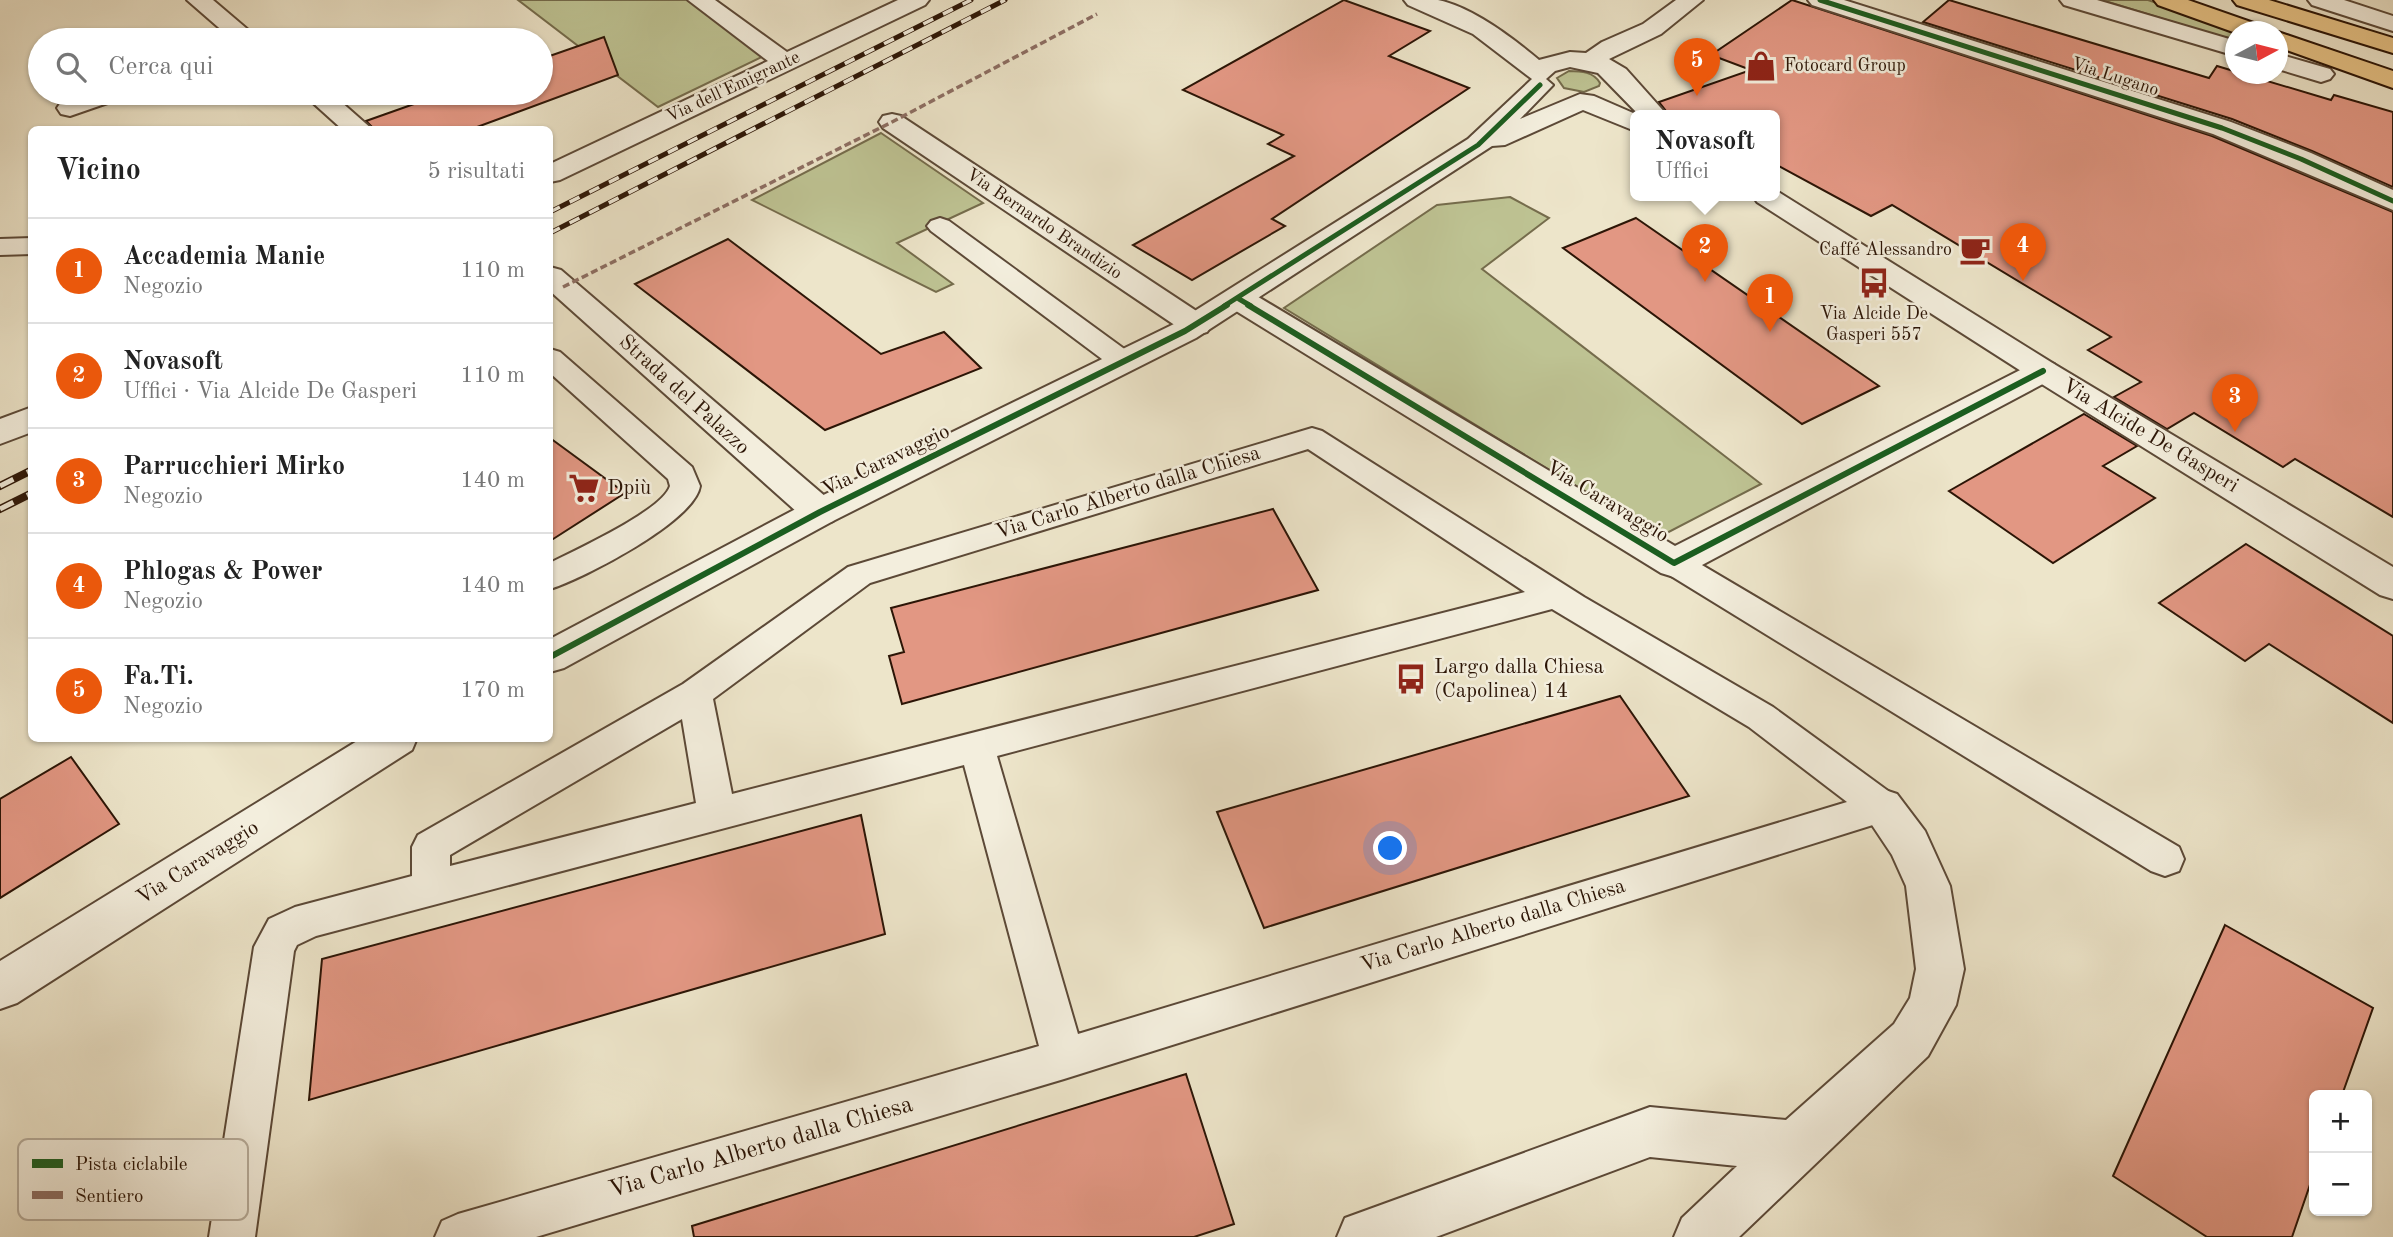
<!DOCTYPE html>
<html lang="it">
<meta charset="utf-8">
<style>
:root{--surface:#fff;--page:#f6f6f6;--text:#222;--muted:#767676;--line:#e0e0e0;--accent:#ea580c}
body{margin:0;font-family:"Old Standard TT",serif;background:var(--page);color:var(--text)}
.controls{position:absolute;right:21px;bottom:21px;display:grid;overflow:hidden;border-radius:10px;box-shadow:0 2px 5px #0004}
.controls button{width:63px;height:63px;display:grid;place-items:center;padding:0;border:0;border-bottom:2px solid var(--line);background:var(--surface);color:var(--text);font:35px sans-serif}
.compass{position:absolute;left:2225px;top:21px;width:63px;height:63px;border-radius:50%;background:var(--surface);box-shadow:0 2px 5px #0004;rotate:83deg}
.you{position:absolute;left:1391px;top:849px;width:24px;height:24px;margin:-18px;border:5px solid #fff;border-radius:50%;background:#1a73e8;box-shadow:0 0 0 10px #1a73e833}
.badge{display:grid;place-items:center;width:46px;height:46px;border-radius:50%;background:var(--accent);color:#fff;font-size:23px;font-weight:700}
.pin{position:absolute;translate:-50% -58px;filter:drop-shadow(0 2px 4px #0008)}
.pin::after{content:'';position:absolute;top:37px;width:24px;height:21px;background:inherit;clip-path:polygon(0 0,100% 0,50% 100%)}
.popup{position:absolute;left:1630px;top:110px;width:150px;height:91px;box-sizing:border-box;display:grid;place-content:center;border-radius:10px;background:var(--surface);filter:drop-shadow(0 2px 5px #0005);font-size:23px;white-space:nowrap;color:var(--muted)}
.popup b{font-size:26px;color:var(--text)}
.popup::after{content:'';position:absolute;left:50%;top:100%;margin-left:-14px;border:14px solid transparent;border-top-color:var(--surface)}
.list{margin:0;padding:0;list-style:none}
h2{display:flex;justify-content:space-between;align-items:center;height:91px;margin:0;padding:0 28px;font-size:30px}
h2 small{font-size:23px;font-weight:400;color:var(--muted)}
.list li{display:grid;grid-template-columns:46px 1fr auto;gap:21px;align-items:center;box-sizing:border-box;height:105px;padding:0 28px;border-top:2px solid var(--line)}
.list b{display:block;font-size:26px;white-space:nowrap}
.list p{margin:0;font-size:23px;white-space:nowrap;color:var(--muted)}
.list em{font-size:23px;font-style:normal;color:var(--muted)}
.icon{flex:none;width:38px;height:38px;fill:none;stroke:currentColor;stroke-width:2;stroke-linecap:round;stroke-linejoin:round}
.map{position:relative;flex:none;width:2393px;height:1237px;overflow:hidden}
.search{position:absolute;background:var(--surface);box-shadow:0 2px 5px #0004;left:28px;top:28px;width:525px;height:77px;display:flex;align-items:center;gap:18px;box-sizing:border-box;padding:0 24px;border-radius:38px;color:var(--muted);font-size:26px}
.panel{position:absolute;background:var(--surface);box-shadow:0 2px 5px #0004;left:28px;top:126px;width:525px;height:616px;border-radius:10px}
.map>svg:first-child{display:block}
.green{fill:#bec393;stroke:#756c4c;stroke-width:2}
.building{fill:#e29783;stroke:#2c1506;stroke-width:2}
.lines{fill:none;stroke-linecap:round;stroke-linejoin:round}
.service-casing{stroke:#5c4937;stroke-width:4}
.minor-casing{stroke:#5c4937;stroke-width:4}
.tertiary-casing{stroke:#5c4937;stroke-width:4}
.trunk-casing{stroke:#2c1506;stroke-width:4}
.service{fill:#f3eedd;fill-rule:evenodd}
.minor{fill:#f3eedd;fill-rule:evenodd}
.tertiary{fill:#f3eedd;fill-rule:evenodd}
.trunk{fill:#e6c285;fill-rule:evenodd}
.rail-far1-casing{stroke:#2c1506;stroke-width:5}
.rail-casing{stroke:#2c1506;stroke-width:8}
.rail-far1{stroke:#f3eedd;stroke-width:3.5;stroke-dasharray:11;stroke-linecap:butt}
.rail{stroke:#f3eedd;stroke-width:5;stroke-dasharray:15;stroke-linecap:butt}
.quiet{stroke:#8d6e63;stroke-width:3.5;stroke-dasharray:7 3.5;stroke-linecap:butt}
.cycleway-far1-casing{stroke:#f3eedd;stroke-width:8}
.cycleway-casing{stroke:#f3eedd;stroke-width:10}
.cycleway-far1{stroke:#1b5e20;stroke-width:5}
.cycleway{stroke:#1b5e20;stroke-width:6}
.labels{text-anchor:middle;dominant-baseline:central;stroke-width:5;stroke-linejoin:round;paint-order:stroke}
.far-poi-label{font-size:18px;fill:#2c1506;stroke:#f3eedd;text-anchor:start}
.far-street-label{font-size:18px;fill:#2c1506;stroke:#f3eedd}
.street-label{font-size:21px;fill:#2c1506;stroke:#f3eedd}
.poi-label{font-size:21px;fill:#2c1506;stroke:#f3eedd;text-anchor:start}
.near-street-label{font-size:24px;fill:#2c1506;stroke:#f3eedd}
.key{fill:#f3eedd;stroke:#b7ad9c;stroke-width:2}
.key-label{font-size:19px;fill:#2c1506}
</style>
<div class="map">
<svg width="2393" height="1237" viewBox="0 0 2393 1237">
<rect width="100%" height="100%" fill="#ede5ca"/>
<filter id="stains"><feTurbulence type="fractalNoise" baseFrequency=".00286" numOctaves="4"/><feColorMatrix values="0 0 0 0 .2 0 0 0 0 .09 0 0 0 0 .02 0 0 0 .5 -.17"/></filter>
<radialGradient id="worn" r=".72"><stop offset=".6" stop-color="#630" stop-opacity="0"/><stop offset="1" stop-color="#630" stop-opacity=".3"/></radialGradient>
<path class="green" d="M518 0H689L766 55 658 107Z
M2102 0H2148L2238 31 2236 32 2235 41Z
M1569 71C1581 71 1594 72 1600 83L1599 86 1584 92 1564 88 1557 78Z
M881 133 983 203 897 243 953 284 936 292 752 200Z
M1510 197 1549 218 1482 269 1761 484 1659 537 1284 308 1437 205Z"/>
<path class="building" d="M1344 0 1430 31 1389 56 1469 88 1272 219 1285 226 1192 280 1133 245 1294 156 1268 144 1283 135 1183 90Z
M1792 0 2212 136 2393 212V517L2295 459 2283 467 2194 413 2167 429 2114 397 2141 382 2088 350 2111 337 1892 205 1871 216 1775 164V116H1670L1659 102 1751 70 1711 55Z
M1949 0 2209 78 2217 66 2331 100 2334 95 2393 112V187L2312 151 2232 119 1923 22Z
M604 37 618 75 469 130H375L366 121 445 93H541V59Z
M1636 218 1879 386 1802 424 1563 248Z
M728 239 881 354 944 332 981 368 825 430 635 284Z
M2084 414 2137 446 2103 466 2155 498 2053 563 1949 491Z
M550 438 625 493 550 541Z
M1273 509 1318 590 902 704 889 656 904 652 891 608Z
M2246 544 2393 636V723L2269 644 2245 661 2159 603Z
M1620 696 1689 796 1264 928 1217 812Z
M71 757 119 824 0 898V799Z
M861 815 885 934 309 1100 322 959Z
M2225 925 2373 1008 2342 1095H2314V1173L2292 1237H2207L2113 1176Z
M1186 1074 1234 1224 1194 1237H694L692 1226Z"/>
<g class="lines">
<g class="service-casing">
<path id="service" d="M940 218 949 221 1134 356 1138 362 1134 368 1124 371 1114 368 931 231 927 226 931 221Z
M32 238V254L0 255V239Z
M550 349 560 352 692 467 700 486C695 521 583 579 550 589V563C575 550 662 511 670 486L668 479 550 373Z
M1312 428 1322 431 1584 597 1773 707 1895 796 1901 807 1895 818 1064 1079 536 1237H435L442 1221 458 1214 1039 1046 964 765 316 936 297 945 294 951 255 1237H209L254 947 269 919 295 907 412 876V847L418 835 683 684 848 567ZM1308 449 1525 592 732 794 713 699 870 583ZM1552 609 1749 727 1847 802 1078 1034 997 756ZM682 719 696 803 450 866V855Z
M1674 551 1685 555 2179 847 2184 859 2179 871 2165 876 2151 871 1663 571 1658 563 1663 555Z"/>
</g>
<g class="minor-casing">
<path id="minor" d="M187 0H213L260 40H233Z
M688 0H715L787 52 898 0H929L925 5 560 180 550 182V164L768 61Z
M1808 0H1844L2231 122 2311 153 2393 190V210L2213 134 1812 5Z
M2060 0H2097L2236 41V56L2064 5Z
M2308 0H2344L2393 16V31L2312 5Z
M2278 54 2330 69 2334 74 2330 79 2321 82 2278 69Z
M89 93H126L122 98 70 116 61 114 57 108 61 102Z
M302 93H331L373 130H343Z
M892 114 901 116 1207 318 1212 325 1207 332 1196 335 1185 332 883 128 879 122 883 116Z
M550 267 561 270 833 503 838 512 833 521 820 525 807 521 550 291Z
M1239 290 1250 292 1675 546 2032 364 2043 361 2054 364 2059 371 2054 378 1687 573 1674 577 1661 573 1228 306 1224 299 1228 292Z
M32 407V432L0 444V419Z
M1882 789 1897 794 1925 831 1950 886 1964 969 1956 1005 1928 1056 1739 1237H1674L1682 1218 1737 1166 1650 1157 1436 1237H1337L1345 1218 1650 1107 1786 1120 1894 1024 1910 998 1916 969 1906 886 1892 855 1860 807 1867 794Z"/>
</g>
<g class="tertiary-casing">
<path id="tertiary" d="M1404 0C1415 0 1428 0 1438 0 1472 7 1513 38 1539 60L1570 52 1586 53 1602 42 1643 24 1676 0H1703L1661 34 1609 59 1626 69 1668 116H1635V131L1583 110 1505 145 1492 146 1196 338 833 521 564 668 550 672V639L807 503 1174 324 1468 139 1532 79 1473 34 1408 5ZM1570 67 1598 73 1640 116 1594 96 1580 94 1520 119 1553 85 1546 79 1555 71Z
M1775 190 2054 364 2393 567V599L2380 595 2032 378 1757 202 1753 196H1775Z
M362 738H417L412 750 17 1003 0 1009V961Z"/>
</g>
<g class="trunk-casing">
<path id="trunk" d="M2154 0H2188L2265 27 2268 32 2236 33 2158 5Z
M2233 0H2269L2393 38V53L2237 5Z
M2278 32 2393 71V88L2278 47Z"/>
</g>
<use href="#service" class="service"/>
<use href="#minor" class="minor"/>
<use href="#tertiary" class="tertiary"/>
<use href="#trunk" class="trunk"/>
<g class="rail-far1-casing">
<path id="rail-far1" d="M550 212 971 0
M550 233 1005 0"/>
</g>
<g class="rail-casing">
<path id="rail" d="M0 486 32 470
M0 509 32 493"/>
</g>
<use href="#rail-far1" class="rail-far1"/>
<use href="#rail" class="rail"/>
<path class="quiet" d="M563 287 892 122 1097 14"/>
<g class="cycleway-far1-casing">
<path id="cycleway-far1" d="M1820 0 2222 128 2301 159 2393 201
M1239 299 1251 306
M1224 306 1478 145 1540 85"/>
</g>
<g class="cycleway-casing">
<path id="cycleway" d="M1248 305 1674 563 2043 371
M550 657 820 512 1185 331 1227 305"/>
</g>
<use href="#cycleway-far1" class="cycleway-far1"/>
<use href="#cycleway" class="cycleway"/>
</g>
<defs>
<g id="shop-bare" transform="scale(2.415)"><path d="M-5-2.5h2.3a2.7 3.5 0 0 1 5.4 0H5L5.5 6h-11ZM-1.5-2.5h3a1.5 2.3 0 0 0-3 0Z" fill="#8f2418" stroke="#f3eedd" stroke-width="2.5" paint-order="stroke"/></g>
<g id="cafe-bare" transform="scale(2.415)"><path d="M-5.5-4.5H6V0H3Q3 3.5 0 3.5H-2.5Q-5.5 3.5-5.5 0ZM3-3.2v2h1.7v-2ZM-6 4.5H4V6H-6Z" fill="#8f2418" stroke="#f3eedd" stroke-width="2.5" paint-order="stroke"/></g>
<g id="bus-bare" transform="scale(2.415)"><path d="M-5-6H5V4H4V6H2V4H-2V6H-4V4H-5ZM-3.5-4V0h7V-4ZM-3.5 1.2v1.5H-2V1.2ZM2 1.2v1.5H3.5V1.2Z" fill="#8f2418" stroke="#f3eedd" stroke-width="2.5" paint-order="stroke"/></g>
<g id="supermarket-bare" transform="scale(2.415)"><path d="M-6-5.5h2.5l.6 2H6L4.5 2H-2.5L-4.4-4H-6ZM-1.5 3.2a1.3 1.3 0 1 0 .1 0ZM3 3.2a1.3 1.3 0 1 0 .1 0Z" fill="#8f2418" stroke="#f3eedd" stroke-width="2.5" paint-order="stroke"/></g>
</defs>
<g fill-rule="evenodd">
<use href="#shop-bare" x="1761" y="66"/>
<use href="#cafe-bare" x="1975" y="250"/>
<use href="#bus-bare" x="1874" y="283"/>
<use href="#supermarket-bare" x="584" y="488"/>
<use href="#bus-bare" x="1411" y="679"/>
</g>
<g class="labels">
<g class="far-poi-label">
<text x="1784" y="66">Fotocard Group</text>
<text x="1952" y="250" text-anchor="end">Caffé Alessandro</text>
<text x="1874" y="314" text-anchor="middle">Via Alcide De<tspan x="1874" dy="21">Gasperi 557</tspan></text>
</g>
<g class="far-street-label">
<text transform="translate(2115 77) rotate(18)">Via Lugano</text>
<text transform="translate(733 87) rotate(-25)">Via dell'Emigrante</text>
<text transform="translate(1044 224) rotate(34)">Via Bernardo Brandizio</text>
</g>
<g class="street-label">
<text transform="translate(684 395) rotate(42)">Strada del Palazzo</text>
<text transform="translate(2150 436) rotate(31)">Via Alcide De Gasperi</text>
<text transform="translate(886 461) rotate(-26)">Via Caravaggio</text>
<text transform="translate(1128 493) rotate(-17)">Via Carlo Alberto dalla Chiesa</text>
<text transform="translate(1607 502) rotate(31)">Via Caravaggio</text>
<text transform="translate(198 863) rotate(-32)">Via Caravaggio</text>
<text transform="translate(1493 926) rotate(-17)">Via Carlo Alberto dalla Chiesa</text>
</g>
<g class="poi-label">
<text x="607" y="488">Dpiù</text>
<text x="1434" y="667">Largo dalla Chiesa<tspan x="1434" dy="24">(Capolinea) 14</tspan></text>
</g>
<g class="near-street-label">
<text transform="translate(761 1148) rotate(-16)">Via Carlo Alberto dalla Chiesa</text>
</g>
</g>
<rect x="18" y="1139" width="230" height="81" rx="10" class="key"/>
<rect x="32" y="1159" width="31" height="9" fill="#1b5e20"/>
<rect x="32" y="1191" width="31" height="8" fill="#8d6e63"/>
<g class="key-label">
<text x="75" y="1170">Pista ciclabile</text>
<text x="75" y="1202">Sentiero</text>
</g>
<rect width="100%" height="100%" filter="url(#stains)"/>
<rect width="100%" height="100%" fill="url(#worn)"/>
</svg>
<div class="controls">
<button>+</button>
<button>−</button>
</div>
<svg class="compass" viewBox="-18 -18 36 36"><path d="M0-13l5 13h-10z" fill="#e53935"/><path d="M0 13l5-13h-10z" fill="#767676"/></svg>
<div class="you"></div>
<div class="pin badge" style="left:1770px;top:332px">1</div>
<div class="pin badge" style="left:1705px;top:282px">2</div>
<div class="popup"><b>Novasoft</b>Uffici</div>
<div class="pin badge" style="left:2235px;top:432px">3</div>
<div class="pin badge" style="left:2023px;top:281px">4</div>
<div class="pin badge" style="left:1697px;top:96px">5</div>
<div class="search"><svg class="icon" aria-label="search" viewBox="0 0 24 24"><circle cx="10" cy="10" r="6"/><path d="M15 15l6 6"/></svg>Cerca qui</div>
<section class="panel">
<h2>Vicino<small>5 risultati</small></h2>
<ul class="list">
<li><span class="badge">1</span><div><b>Accademia Manie</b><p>Negozio</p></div><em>110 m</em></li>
<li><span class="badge">2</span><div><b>Novasoft</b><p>Uffici · Via Alcide De Gasperi</p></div><em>110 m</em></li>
<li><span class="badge">3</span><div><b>Parrucchieri Mirko</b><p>Negozio</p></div><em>140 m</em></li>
<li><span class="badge">4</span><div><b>Phlogas &amp; Power</b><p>Negozio</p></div><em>140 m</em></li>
<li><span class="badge">5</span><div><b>Fa.Ti.</b><p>Negozio</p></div><em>170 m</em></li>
</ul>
</section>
</div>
